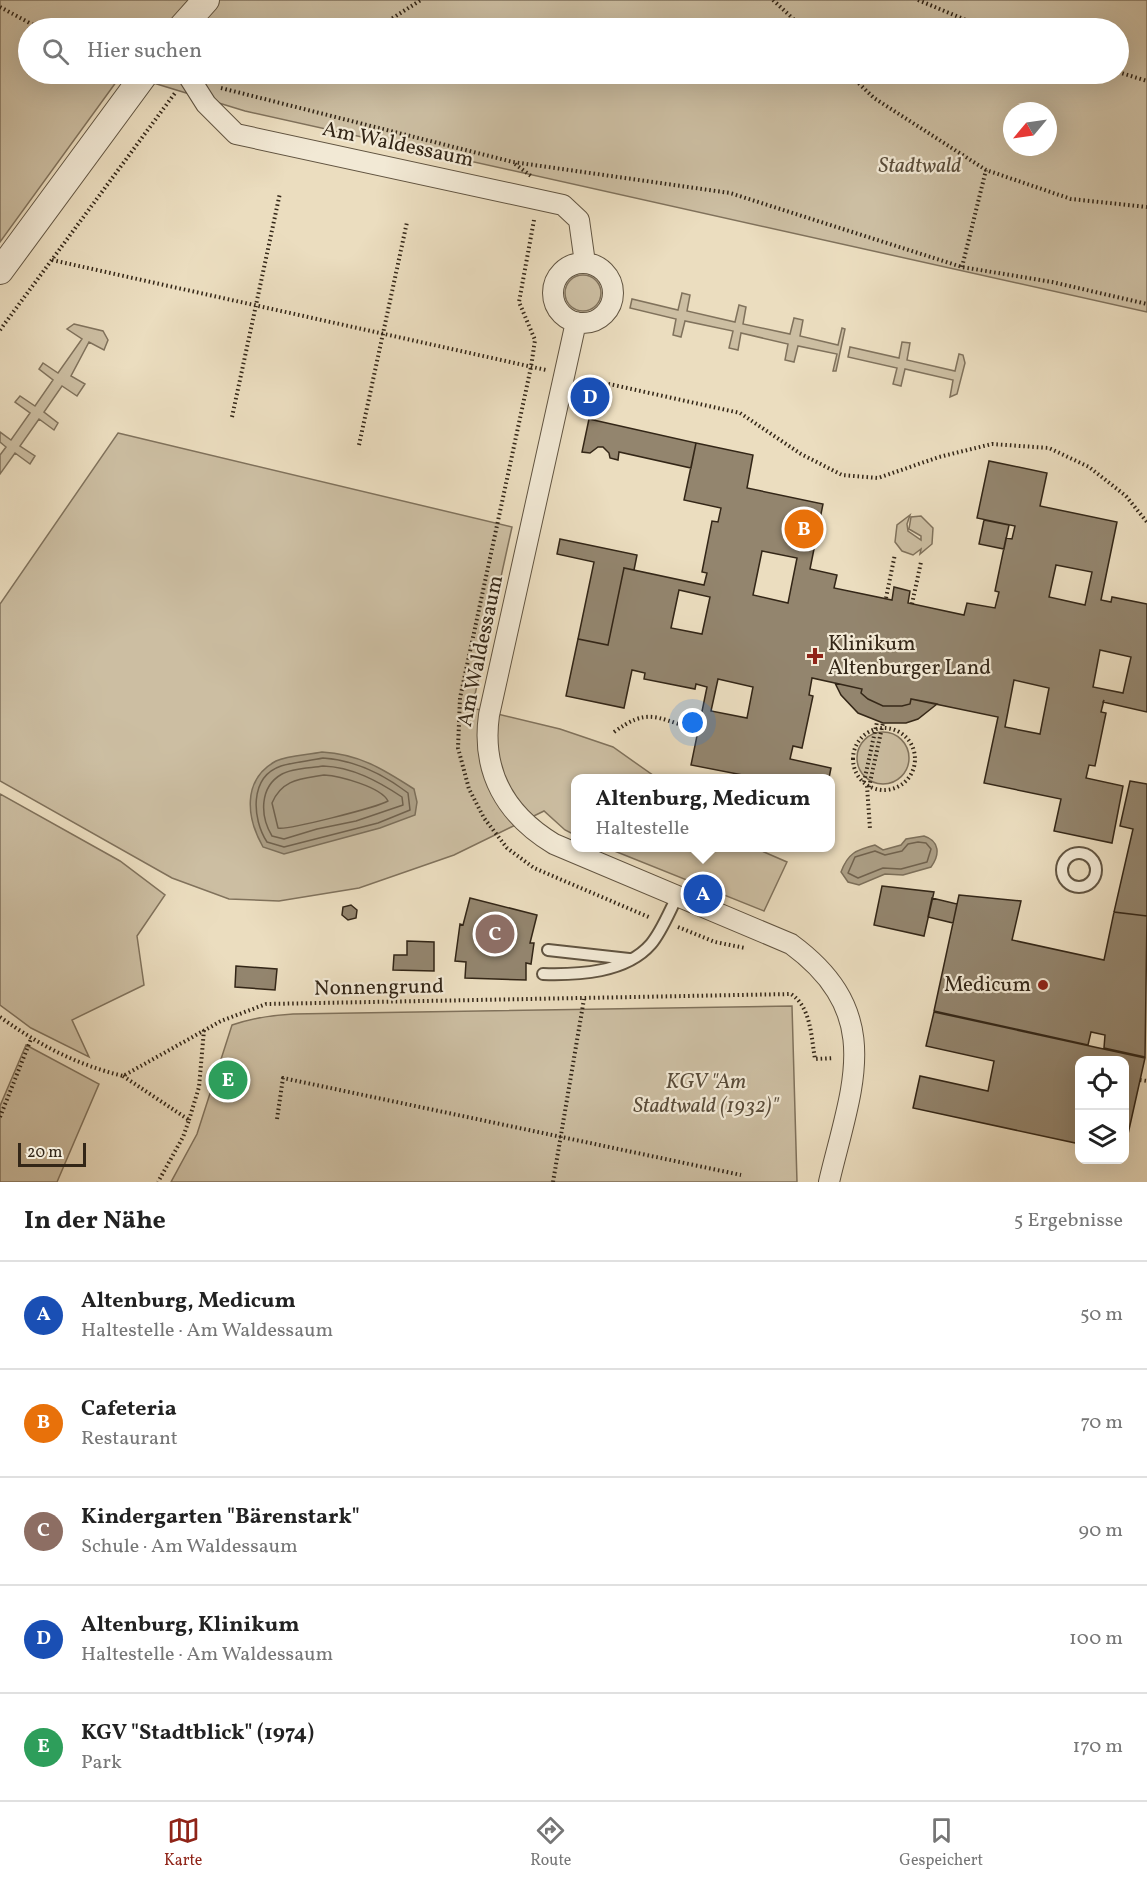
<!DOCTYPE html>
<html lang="de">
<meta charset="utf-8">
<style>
:root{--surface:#fff;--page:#f2f2f2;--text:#222;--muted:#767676;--line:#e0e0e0;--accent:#8f2418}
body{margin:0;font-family:Vollkorn,serif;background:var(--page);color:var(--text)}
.controls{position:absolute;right:18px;bottom:18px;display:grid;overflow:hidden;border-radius:12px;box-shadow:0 6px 24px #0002}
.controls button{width:54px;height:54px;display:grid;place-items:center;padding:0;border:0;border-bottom:2px solid var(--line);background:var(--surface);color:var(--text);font:30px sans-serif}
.compass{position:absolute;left:1003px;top:102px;width:54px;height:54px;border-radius:50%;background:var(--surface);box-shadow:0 6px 24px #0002;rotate:241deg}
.scale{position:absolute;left:18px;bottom:15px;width:68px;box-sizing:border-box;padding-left:6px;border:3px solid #332617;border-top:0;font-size:16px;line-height:21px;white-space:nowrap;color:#332617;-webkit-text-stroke:4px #f2e9d5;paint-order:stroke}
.you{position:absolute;left:693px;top:723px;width:21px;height:21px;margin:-15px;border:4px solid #fff;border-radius:50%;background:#1a73e8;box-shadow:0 0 0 9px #1a73e833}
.badge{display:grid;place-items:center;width:39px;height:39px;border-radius:50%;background:var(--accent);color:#fff;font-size:20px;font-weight:700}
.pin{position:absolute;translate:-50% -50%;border:3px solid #fff;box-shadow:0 2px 6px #0006}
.popup{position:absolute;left:571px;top:774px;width:264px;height:78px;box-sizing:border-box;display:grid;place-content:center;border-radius:12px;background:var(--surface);filter:drop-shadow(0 2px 4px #0005);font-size:20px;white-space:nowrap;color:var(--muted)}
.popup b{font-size:22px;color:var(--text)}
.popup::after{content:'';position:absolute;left:50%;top:100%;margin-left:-12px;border:12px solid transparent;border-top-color:var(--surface)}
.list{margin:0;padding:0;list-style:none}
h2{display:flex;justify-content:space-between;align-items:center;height:78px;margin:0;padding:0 24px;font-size:26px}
h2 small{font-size:20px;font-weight:400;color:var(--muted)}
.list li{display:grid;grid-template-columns:39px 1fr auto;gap:18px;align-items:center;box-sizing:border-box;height:108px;padding:0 24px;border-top:2px solid var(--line)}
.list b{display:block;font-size:22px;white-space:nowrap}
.list p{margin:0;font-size:20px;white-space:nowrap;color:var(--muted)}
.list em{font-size:20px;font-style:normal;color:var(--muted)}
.icon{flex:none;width:33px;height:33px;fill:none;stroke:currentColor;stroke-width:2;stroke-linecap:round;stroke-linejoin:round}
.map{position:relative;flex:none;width:1147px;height:1182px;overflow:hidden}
.search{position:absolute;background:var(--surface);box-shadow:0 6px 24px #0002;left:18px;right:18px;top:18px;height:66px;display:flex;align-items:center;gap:15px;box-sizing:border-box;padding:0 21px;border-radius:33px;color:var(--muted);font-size:22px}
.sheet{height:618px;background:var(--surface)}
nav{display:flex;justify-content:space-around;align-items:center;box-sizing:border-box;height:84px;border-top:2px solid var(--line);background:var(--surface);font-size:16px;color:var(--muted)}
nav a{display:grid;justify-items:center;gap:3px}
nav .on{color:var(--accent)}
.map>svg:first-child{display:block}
.green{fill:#ccbea2;stroke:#80725c;stroke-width:1.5;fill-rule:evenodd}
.water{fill:#ac9f86;stroke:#7c6f5a;stroke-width:1.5}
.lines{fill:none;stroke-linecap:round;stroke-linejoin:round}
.shore{stroke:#70624e;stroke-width:1.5}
.building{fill:#93856e;stroke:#332617;stroke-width:1.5;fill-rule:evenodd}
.service-casing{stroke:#615441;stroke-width:14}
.minor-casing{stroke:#615441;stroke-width:22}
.tertiary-casing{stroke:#615441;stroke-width:28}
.path{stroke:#332617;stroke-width:4;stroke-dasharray:1.5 3;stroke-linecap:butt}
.service{stroke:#f2e9d5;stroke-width:10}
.minor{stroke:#f2e9d5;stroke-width:20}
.tertiary{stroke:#f2e9d5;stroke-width:26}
.poi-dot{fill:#8f2418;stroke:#f2e9d5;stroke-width:2}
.labels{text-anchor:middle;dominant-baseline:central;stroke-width:4.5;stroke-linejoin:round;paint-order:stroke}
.street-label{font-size:21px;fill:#332617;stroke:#f2e9d5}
.park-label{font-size:21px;font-style:italic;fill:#594c3a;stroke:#f2e9d5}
.poi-label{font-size:21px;fill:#332617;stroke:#f2e9d5;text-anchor:start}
</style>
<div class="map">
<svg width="1147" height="1182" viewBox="0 0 1147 1182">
<rect width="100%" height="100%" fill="#ebddbf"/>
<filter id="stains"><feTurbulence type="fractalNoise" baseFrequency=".00333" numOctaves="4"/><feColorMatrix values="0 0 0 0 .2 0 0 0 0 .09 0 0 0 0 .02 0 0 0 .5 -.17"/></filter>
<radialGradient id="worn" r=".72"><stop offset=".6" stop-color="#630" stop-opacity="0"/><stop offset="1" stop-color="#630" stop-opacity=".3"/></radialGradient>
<path class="green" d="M0 0H1147V312L245 111 124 74H1118V28H28V74H122L0 242ZM1012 111H1048V147H1012Z
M565 293a18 18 0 1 1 36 0a18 18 0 1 1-36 0Z
M682 293 690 295 687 311 735 322 739 305 746 307 743 324 790 334 794 318 803 320 800 336 838 345 842 328 845 329 836 371H833L837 354 798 346 794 362 785 360 788 344 741 333 738 350 729 348 733 331 685 321 681 337 673 335 676 319 630 308 632 299 678 310Z
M74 324 103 331 108 340 104 350 89 342 71 376 85 384 77 396 62 386 44 412 58 423 54 430 39 419 20 446 35 456 30 464 15 453 0 474V455L6 447 0 442V432L11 440 30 413 15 402 20 396 35 406 53 380 39 369 43 363 58 373 82 339 67 329Z
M902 342 910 343 907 360 955 371 959 354 963 355 965 363 957 394 950 397 953 380 905 369 901 386 893 384 897 368 848 357 850 347 899 358Z
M118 433 512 527 472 708 560 729 613 747 657 778H576L575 835 565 830 544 811 454 855 359 888 279 901 229 899 172 878 0 781V604Z
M910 515 907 524 908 531 921 540V536L909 529 911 517 921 516 933 528 932 544 920 554 921 549 913 555 902 551 895 542 897 525Z
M857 758a26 26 0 1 1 52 0a26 26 0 1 1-52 0Z
M0 794 120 861 165 895 137 936 144 985 72 1020 89 1057 31 1028 0 1005Z
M607 848H755L787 862 764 911Z
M792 1006 797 1182H171L197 1134 232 1025C253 1018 271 1015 293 1014Z
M26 1045 99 1084 57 1182H0V1106Z"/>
<path class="water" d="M322 752C359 754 383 769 414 789L417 802 415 815 380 828 284 854 263 847C247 819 241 780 276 761 288 755 308 755 322 752Z
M924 836C940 841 940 855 931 867L903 875 885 874 859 885 848 882 841 872C848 853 856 850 875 845L883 850 901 845 906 839Z"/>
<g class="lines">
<path class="shore" d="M323 758C354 760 383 774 408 793L410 810 378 823 284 847 267 842C252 819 249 777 281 766 294 762 309 761 323 758Z
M323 766C352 767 378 781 402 797L403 805 356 821 317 829 284 839 272 836C260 816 259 787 282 774 292 768 311 768 323 766Z
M324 775C340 776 381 787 388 801 378 807 285 831 278 828L272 803C282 779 301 779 324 775Z
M918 842 926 843 931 849 927 862 901 869 883 868 858 878 848 873 855 857 875 851 885 855 902 851 908 844Z"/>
</g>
<path class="building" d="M597 389 610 392 607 406 594 403Z
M589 419 696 443 691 468 619 452 618 460 610 458 609 453 603 447H598L590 453 582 452Z
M696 443 753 455 747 488 823 504 810 569 837 575 834 588 892 600 894 587 910 591 908 603 964 615 967 603 995 608 999 592 995 591 1006 538 1012 539 1015 526 977 518 989 461 1047 473 1040 506 1117 522 1101 600 1111 602 1112 597 1147 604V712L1103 702 1104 700 1101 712 1106 713 1095 766 1089 765 1086 778 1123 786 1112 843 1054 831 1061 799 984 783 998 717 911 699 910 704 902 706H883L868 699 861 693 862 689 812 678 809 695 813 696 802 748 793 746 790 759 831 768 829 778H758L691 765 707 687 696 684 695 689 644 679 645 673 632 670 624 708 566 696 578 639 608 645 624 568 704 585 707 573 702 572 712 521 718 522 721 508 684 500ZM762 551 797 558 788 603 753 595ZM1056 565 1092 572 1085 605 1049 597ZM679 590 710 597 702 634 671 628ZM1100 650 1131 657 1123 693 1093 687ZM718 679 753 687 747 718 711 711ZM1014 680 1049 688 1040 734 1005 727Z
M984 520 1009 525 1004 549 979 544Z
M560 539 637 555 634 570 624 568 608 645 578 639 594 562 557 554Z
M835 683 862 689 861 693 868 699 883 706H902L910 704 911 699 937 704 918 719 906 723H883L858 713 841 695Z
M1130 781 1147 784V916L1114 912 1133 829 1120 826Z
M882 886 934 892 924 936 874 925Z
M959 895 1021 901 1012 940 1104 960 1114 912 1147 916 1145 1057 1104 1048 1105 1035 1091 1032 1088 1045 934 1011Z
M470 898 537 915 530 943H534L531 964 526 963V980L465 978 466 962 455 961 460 924 463 925Z
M932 898 957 904 953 923 928 917Z
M351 905 357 910 356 918 348 920 342 915 343 907Z
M407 941 434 942V971L393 970 394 955H407Z
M236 966 277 969 275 990 235 987Z
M934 1012 1145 1058 1124 1152V1060H1080V1144L913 1108 920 1076 988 1091 994 1061 926 1046Z"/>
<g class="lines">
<g class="service-casing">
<path id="service" d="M1062 870a17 17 0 1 1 34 0a17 17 0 1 1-34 0Z
M548 950 629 959
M543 974C578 975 626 973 651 944 662 931 670 910 678 895"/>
</g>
<g class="minor-casing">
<path id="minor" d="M187 74 206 104 236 134 563 205 579 220 585 263
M553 293a30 30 0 1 1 60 0a30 30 0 1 1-60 0Z
M576 322 489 715C481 772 506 815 554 844L791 944C886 1014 852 1085 829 1182"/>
</g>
<g class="tertiary-casing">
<path id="tertiary" d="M181 28 206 0
M0 271 145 74"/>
</g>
<path class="path" d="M773 0 803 28
M918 0 985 28
M0 7 39 28
M377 28 421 0
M1118 72 1147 81
M849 74 874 98 986 170 1071 199 1147 207
M221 88 513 162 730 193 962 267 1052 282 1147 304
M515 164 531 176
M534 220 519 302 535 340 531 367 460 698 458 748 469 789 484 818 507 848 534 868 651 918
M52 260 546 370
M962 267 986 170
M0 330 175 93
M582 378 740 413 801 454 842 475 878 478 939 457 992 444 1049 448 1089 467 1126 496 1147 522
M232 417 280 193
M359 445 407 222
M886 598 895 554
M912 604 921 562
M853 759a31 31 0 1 1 62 0a31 31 0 1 1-62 0Z
M614 732C647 708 655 717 691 728
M864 782 877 722
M867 786 870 829
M869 787 883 723
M678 927 715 942 745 948
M0 1017C41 1046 75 1064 123 1076L221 1021 266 1004 791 994C811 1007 811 1036 815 1059L834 1058
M123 1076 189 1120 183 1137 158 1182
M1140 1080 1147 1081
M0 1117 31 1039
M277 1119 283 1078 741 1175
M189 1120 199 1087 204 1030
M553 1182 584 999"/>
<use href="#service" class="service"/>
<use href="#minor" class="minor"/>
<use href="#tertiary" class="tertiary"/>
</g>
<g class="poi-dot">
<path d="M812 647h6v6h6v6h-6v6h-6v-6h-6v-6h6z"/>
<circle cx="1043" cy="985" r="6"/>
</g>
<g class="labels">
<g class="street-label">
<text transform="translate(398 145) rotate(12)">Am Waldessaum</text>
<text transform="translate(481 651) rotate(-78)">Am Waldessaum</text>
<text transform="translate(379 988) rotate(-1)">Nonnengrund</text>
</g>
<g class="park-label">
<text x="920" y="166">Stadtwald</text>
<text x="706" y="1082">KGV "Am<tspan x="706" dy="24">Stadtwald (1932)"</tspan></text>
</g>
<g class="poi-label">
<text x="828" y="644">Klinikum<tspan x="828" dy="24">Altenburger Land</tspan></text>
<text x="1031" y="985" text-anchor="end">Medicum</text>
</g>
</g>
<rect width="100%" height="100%" filter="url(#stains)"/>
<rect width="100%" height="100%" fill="url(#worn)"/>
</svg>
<div class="controls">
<button><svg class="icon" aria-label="locate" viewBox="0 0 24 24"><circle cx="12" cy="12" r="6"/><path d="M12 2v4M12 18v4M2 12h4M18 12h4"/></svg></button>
<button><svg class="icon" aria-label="layers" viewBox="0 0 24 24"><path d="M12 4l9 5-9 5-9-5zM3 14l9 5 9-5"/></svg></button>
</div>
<svg class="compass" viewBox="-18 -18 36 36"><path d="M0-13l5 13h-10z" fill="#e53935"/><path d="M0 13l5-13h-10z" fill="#767676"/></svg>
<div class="scale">20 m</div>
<div class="you"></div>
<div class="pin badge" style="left:703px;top:894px;background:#1a4fb4">A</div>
<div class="popup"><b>Altenburg, Medicum</b>Haltestelle</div>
<div class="pin badge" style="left:804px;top:529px;background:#e8710a">B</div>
<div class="pin badge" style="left:495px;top:934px;background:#8d6e63">C</div>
<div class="pin badge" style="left:590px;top:397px;background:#1a4fb4">D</div>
<div class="pin badge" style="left:228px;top:1080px;background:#2e9e5b">E</div>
<div class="search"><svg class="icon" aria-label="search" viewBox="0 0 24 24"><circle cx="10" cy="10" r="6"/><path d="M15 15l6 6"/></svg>Hier suchen</div>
</div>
<section class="sheet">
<h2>In der Nähe<small>5 Ergebnisse</small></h2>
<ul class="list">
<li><span class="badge" style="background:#1a4fb4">A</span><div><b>Altenburg, Medicum</b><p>Haltestelle · Am Waldessaum</p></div><em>50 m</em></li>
<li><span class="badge" style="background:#e8710a">B</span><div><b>Cafeteria</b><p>Restaurant</p></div><em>70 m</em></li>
<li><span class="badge" style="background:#8d6e63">C</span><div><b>Kindergarten &quot;Bärenstark&quot;</b><p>Schule · Am Waldessaum</p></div><em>90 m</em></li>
<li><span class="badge" style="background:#1a4fb4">D</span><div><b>Altenburg, Klinikum</b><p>Haltestelle · Am Waldessaum</p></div><em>100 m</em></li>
<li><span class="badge" style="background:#2e9e5b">E</span><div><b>KGV &quot;Stadtblick&quot; (1974)</b><p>Park</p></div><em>170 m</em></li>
</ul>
</section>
<nav>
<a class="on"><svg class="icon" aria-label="map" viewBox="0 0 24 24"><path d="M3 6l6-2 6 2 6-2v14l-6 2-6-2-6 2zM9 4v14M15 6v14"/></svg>Karte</a>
<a><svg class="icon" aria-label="directions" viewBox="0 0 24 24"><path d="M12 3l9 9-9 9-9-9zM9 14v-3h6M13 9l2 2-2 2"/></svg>Route</a>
<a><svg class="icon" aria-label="saved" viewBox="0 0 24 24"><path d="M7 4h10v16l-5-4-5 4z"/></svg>Gespeichert</a>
</nav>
